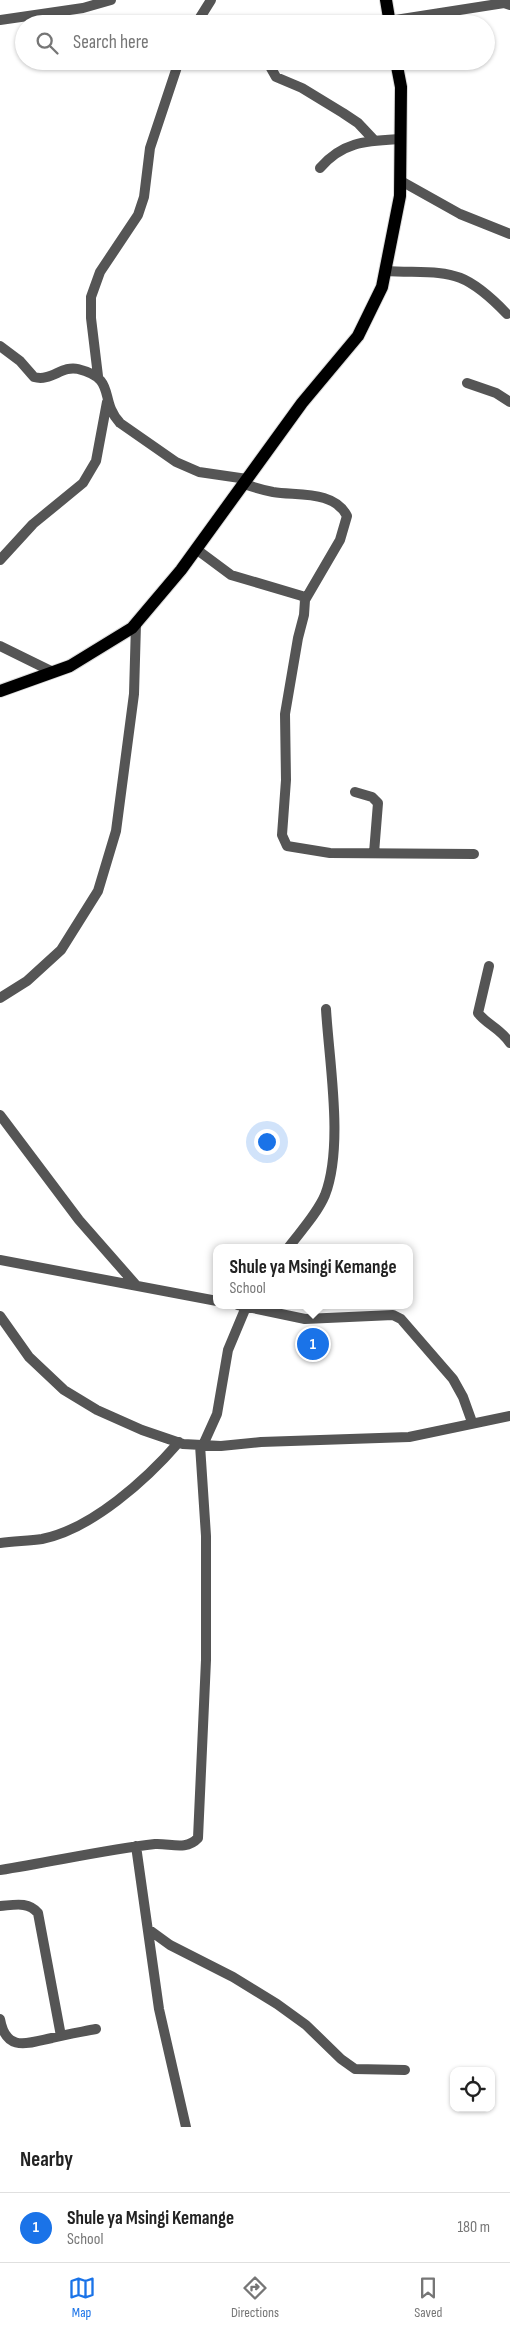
<!DOCTYPE html>
<style>
:root{--surface:#fff;--page:#f6f6f6;--text:#222;--muted:#767676;--line:#e0e0e0;--accent:#1a73e8}
body{margin:0;font-family:"Sofia Sans Condensed",sans-serif;background:var(--page);color:var(--text)}
.controls{position:absolute;right:15px;bottom:15px;display:grid;overflow:hidden;border-radius:10px;box-shadow:0 1px 4px #0004}
.controls button{width:45px;height:45px;display:grid;place-items:center;padding:0;border:0;border-bottom:1px solid var(--line);background:var(--surface);color:var(--text);font:25px sans-serif}
.you{position:absolute;left:266px;top:1141px;width:18px;height:18px;margin:-12px;border:4px solid #fff;border-radius:50%;background:#1a73e8;box-shadow:0 0 0 8px #1a73e833}
.badge{display:grid;place-items:center;width:32px;height:32px;border-radius:50%;background:var(--accent);color:#fff;font-size:16px;font-weight:700}
.pin{position:absolute;translate:-50% -50%;border:2px solid #fff;box-shadow:0 1px 5px #0006}
.popup{position:absolute;left:213px;top:1244px;width:200px;height:65px;box-sizing:border-box;display:grid;place-content:center;border-radius:10px;background:var(--surface);filter:drop-shadow(0 1px 4px #0005);font-size:16px;white-space:nowrap;color:var(--muted)}
.popup b{font-size:19px;color:var(--text)}
.popup::after{content:'';position:absolute;left:50%;top:100%;margin-left:-10px;border:10px solid transparent;border-top-color:var(--surface)}
.list{margin:0;padding:0;list-style:none}
h2{display:flex;justify-content:space-between;align-items:center;height:65px;margin:0;padding:0 20px;font-size:21px}
h2 small{font-size:16px;font-weight:400;color:var(--muted)}
.list li{display:grid;grid-template-columns:32px 1fr auto;gap:15px;align-items:center;box-sizing:border-box;height:70px;padding:0 20px;border-top:1px solid var(--line)}
.list b{display:block;font-size:19px;white-space:nowrap}
.list p{margin:0;font-size:16px;white-space:nowrap;color:var(--muted)}
.list em{font-size:16px;font-style:normal;color:var(--muted)}
.icon{flex:none;width:28px;height:28px;fill:none;stroke:currentColor;stroke-width:2;stroke-linecap:round;stroke-linejoin:round}
.map{position:relative;flex:none;width:510px;height:2127px;overflow:hidden}
.search{position:absolute;background:var(--surface);box-shadow:0 1px 4px #0004;left:15px;right:15px;top:15px;height:55px;display:flex;align-items:center;gap:12px;box-sizing:border-box;padding:0 18px;border-radius:28px;color:var(--muted);font-size:19px}
.sheet{height:135px;background:var(--surface)}
nav{display:flex;justify-content:space-around;align-items:center;box-sizing:border-box;height:70px;border-top:1px solid var(--line);background:var(--surface);font-size:14px;color:var(--muted)}
nav a{display:grid;justify-items:center;gap:2px}
nav .on{color:var(--accent)}
.map>svg:first-child{display:block}
.lines{fill:none;stroke-linecap:round;stroke-linejoin:round}
.major-casing{stroke:#dbdbdb;stroke-width:14}
.minor{stroke:#555;stroke-width:10}
.major{stroke:#000;stroke-width:12}
</style>
<div class="map">
<svg width="510" height="2127" viewBox="0 0 510 2127">
<rect width="100%" height="100%" fill="#fff"/>
<g class="lines">
<g class="major-casing">
<path id="major" d="M386 0 390 24
M0 691 70 666 132 628 181 570 302 403 358 336 382 287 400 196 401 87 396 61"/>
</g>
<path class="minor" d="M0 20 83 8 111 0
M389 21 504 3 510 5
M196 24 211 0
M267 61 276 77 302 88 343 113 358 123 374 140
M320 168C343 141 367 141 401 139
M401 181 460 214 510 234
M385 271C448 274 460 265 507 314
M0 346 20 361 34 377C51 382 62 365 78 369 118 379 98 399 120 423L176 462 199 472 247 479
M98 376 91 318V297L100 272 138 215 144 197 150 148 179 61
M467 383 496 393 510 402
M244 484C253 487 263 490 273 492 297 496 334 490 347 516L340 540 305 600
M196 549 231 575 302 596 305 600 304 615 298 638 285 714 286 780 282 835 287 846 330 853 474 854
M0 560 33 524 83 483 96 461 107 402
M0 646 53 672
M355 792 372 797 378 803 374 853
M489 966 478 1013C486 1024 500 1028 510 1043
M0 998 27 981 61 950 98 891 116 831 134 694 136 624
M0 1115 79 1220 136 1285
M288 1248C300 1232 317 1214 325 1195 344 1146 329 1062 326 1009
M0 1260 217 1301
M238 1305 305 1319 393 1315 401 1319 453 1379 463 1397 472 1422
M0 1316 29 1357 64 1390 97 1410 142 1430 183 1444 221 1446 261 1442 409 1437 510 1416
M203 1445 217 1414 228 1350 246 1307
M0 1543C14 1541 29 1541 42 1539 92 1529 147 1479 179 1442
M136 1846 159 2009 186 2127
M0 1870C52 1862 103 1850 155 1844 170 1843 186 1851 198 1838L206 1660V1536L200 1445
M0 1906C14 1905 28 1901 38 1913L61 2036
M148 1929 170 1945 233 1977 277 2004 306 2025 341 2059 355 2069 405 2070
M0 2019C6 2053 28 2043 52 2038 67 2034 81 2032 96 2029"/>
<use href="#major" class="major"/>
</g>
</svg>
<div class="controls">
<button><svg class="icon" aria-label="locate" viewBox="0 0 24 24"><circle cx="12" cy="12" r="6"/><path d="M12 2v4M12 18v4M2 12h4M18 12h4"/></svg></button>
</div>
<div class="you"></div>
<div class="pin badge" style="left:313px;top:1344px">1</div>
<div class="popup"><b>Shule ya Msingi Kemange</b>School</div>
<div class="search"><svg class="icon" aria-label="search" viewBox="0 0 24 24"><circle cx="10" cy="10" r="6"/><path d="M15 15l6 6"/></svg>Search here</div>
</div>
<section class="sheet">
<h2>Nearby<small></small></h2>
<ul class="list">
<li><span class="badge">1</span><div><b>Shule ya Msingi Kemange</b><p>School</p></div><em>180 m</em></li>
</ul>
</section>
<nav>
<a class="on"><svg class="icon" aria-label="map" viewBox="0 0 24 24"><path d="M3 6l6-2 6 2 6-2v14l-6 2-6-2-6 2zM9 4v14M15 6v14"/></svg>Map</a>
<a><svg class="icon" aria-label="directions" viewBox="0 0 24 24"><path d="M12 3l9 9-9 9-9-9zM9 14v-3h6M13 9l2 2-2 2"/></svg>Directions</a>
<a><svg class="icon" aria-label="saved" viewBox="0 0 24 24"><path d="M7 4h10v16l-5-4-5 4z"/></svg>Saved</a>
</nav>
